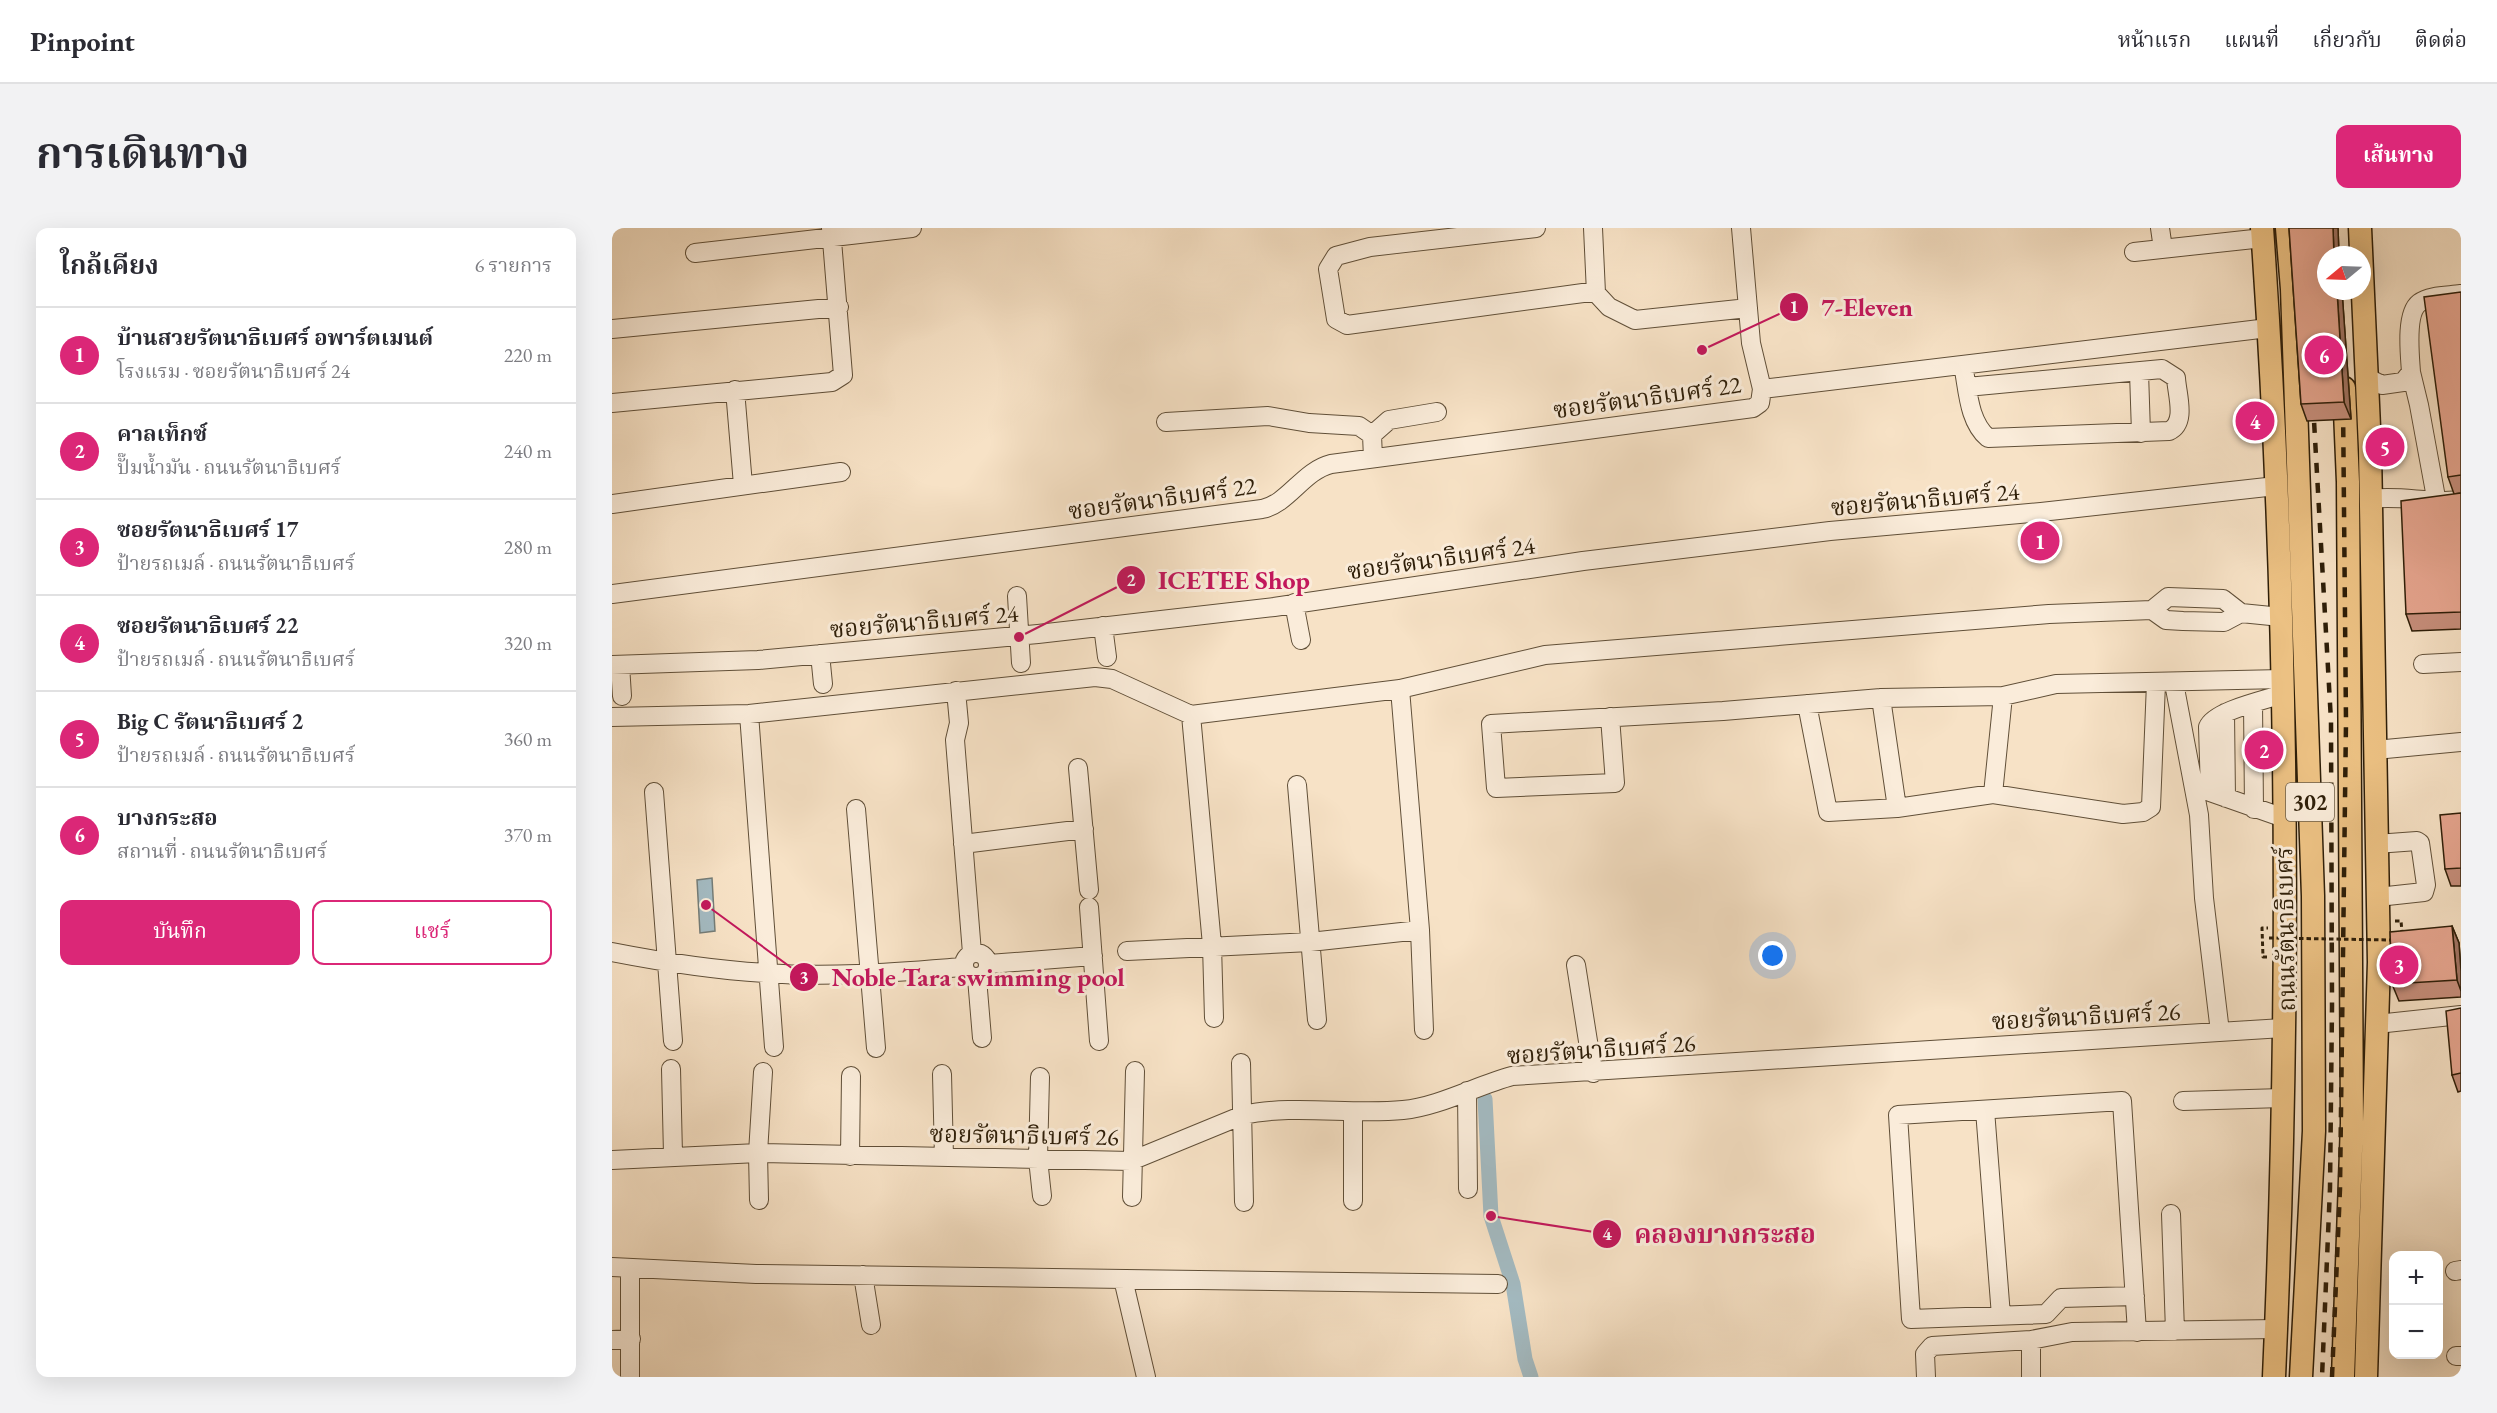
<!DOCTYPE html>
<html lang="th">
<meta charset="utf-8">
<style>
:root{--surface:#fff;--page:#f2f2f3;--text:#2b2b33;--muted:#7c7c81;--line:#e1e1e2;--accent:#db2777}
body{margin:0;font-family:"EB Garamond","Noto Serif Thai",serif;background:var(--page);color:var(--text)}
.controls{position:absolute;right:18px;bottom:18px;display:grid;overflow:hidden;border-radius:12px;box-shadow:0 6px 24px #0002}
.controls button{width:54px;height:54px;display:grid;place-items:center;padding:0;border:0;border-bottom:2px solid var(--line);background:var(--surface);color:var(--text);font:30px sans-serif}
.compass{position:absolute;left:1705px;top:18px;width:54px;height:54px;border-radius:50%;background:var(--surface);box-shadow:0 6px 24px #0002;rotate:251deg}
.you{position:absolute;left:1161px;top:728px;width:21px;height:21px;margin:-15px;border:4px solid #fff;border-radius:50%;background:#1a73e8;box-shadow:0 0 0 9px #1a73e833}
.badge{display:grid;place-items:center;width:39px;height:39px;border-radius:50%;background:var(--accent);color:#fff;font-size:20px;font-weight:700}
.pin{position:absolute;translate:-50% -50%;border:3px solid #fff;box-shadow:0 2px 6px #0006}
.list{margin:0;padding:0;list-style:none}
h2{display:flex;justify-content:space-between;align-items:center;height:78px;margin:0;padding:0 24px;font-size:26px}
h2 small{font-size:20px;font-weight:400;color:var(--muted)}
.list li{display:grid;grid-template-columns:39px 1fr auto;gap:18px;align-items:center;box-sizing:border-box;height:96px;padding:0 24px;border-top:2px solid var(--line)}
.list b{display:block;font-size:22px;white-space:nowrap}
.list p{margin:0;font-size:20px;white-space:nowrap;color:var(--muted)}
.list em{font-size:20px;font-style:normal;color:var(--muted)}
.actions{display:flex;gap:12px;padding:18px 24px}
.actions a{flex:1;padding:14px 0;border:2px solid var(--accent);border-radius:12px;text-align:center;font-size:21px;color:var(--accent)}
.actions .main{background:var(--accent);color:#fff}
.map{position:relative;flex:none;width:1849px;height:1149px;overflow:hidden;border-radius:12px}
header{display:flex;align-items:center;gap:36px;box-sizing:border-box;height:84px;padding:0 30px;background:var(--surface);border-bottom:2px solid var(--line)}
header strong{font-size:28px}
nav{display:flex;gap:33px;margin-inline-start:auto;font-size:21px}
.intro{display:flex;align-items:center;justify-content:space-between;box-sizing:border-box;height:144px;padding:0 36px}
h1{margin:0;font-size:42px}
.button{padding:15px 27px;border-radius:12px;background:var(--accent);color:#fff;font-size:21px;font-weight:700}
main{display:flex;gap:36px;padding:0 36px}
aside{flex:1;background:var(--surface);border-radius:12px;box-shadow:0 6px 24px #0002}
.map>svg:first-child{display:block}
.water{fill:#a3bac1;stroke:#747c77;stroke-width:1.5}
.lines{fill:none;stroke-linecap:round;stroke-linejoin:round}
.canal{stroke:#a3bac1;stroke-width:15}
.minor-casing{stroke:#604f38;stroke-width:20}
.major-casing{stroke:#2e1e08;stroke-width:25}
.path{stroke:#2e1e08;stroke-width:3;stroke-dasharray:4.5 3;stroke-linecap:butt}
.minor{stroke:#faecda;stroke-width:18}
.major{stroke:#ecc183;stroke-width:22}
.rail{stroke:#2e1e08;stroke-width:4.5;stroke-dasharray:10 10;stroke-linecap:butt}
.path-bridge{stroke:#2e1e08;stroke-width:3;stroke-dasharray:4.5 3;stroke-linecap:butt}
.wall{fill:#c68e7b;stroke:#2e1e08;stroke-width:1.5}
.shaded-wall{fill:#a17464;stroke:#2e1e08;stroke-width:1.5}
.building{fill:#e6a58f;stroke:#2e1e08;stroke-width:1.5}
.labels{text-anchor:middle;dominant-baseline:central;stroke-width:6;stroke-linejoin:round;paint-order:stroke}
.shield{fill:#faecda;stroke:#6b5c47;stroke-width:1.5}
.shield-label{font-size:22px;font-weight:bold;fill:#2e1e08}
.street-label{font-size:24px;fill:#2e1e08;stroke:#faecda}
.leader{fill:none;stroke:#c2185b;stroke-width:2}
.callout-dot{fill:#c2185b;stroke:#faecda;stroke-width:2}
.mark-label{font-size:18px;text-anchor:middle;font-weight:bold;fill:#fff}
.callout-label{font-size:26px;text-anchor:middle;font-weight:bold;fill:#c2185b;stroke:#faecda;stroke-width:6;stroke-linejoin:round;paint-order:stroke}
</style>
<header>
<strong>Pinpoint</strong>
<nav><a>หน้าแรก</a><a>แผนที่</a><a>เกี่ยวกับ</a><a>ติดต่อ</a></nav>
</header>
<div class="intro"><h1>การเดินทาง</h1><a class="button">เส้นทาง</a></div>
<main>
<aside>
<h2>ใกล้เคียง<small>6 รายการ</small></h2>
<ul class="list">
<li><span class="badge">1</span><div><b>บ้านสวยรัตนาธิเบศร์ อพาร์ตเมนต์</b><p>โรงแรม · ซอยรัตนาธิเบศร์ 24</p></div><em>220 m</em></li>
<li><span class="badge">2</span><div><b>คาลเท็กซ์</b><p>ปั๊มน้ำมัน · ถนนรัตนาธิเบศร์</p></div><em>240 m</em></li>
<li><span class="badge">3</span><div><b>ซอยรัตนาธิเบศร์ 17</b><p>ป้ายรถเมล์ · ถนนรัตนาธิเบศร์</p></div><em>280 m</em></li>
<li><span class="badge">4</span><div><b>ซอยรัตนาธิเบศร์ 22</b><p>ป้ายรถเมล์ · ถนนรัตนาธิเบศร์</p></div><em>320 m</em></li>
<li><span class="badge">5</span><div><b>Big C รัตนาธิเบศร์ 2</b><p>ป้ายรถเมล์ · ถนนรัตนาธิเบศร์</p></div><em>360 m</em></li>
<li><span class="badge">6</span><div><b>บางกระสอ</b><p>สถานที่ · ถนนรัตนาธิเบศร์</p></div><em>370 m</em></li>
</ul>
<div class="actions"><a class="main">บันทึก</a><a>แชร์</a></div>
</aside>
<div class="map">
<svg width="1849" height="1149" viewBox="0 0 1849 1149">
<rect width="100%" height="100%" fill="#f7e2c6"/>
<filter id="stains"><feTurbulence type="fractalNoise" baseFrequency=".00333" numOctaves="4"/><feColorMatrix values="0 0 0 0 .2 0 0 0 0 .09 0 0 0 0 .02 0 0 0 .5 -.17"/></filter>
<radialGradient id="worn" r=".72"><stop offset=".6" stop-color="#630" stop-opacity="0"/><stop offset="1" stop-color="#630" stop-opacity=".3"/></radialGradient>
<path class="water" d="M100 650 103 703 88 705 85 652Z"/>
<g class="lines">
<path class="canal" d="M873 871 879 988 901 1056 913 1131 919 1149"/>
<g class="minor-casing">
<path id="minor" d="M924 0 758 19 724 28 716 41 724 91 735 97 971 65H984L997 79 1023 92 1136 80
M981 0 984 65
M1548 0 1551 21
M1522 24 1651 10
M83 25 300 0
M0 101 227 79
M1351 137C1356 161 1356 193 1376 210L1557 203C1575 195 1565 167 1564 150L1550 141 1355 159
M1527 144 1529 205
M1799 144 1807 177 1825 275
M1754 149 1770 157 1791 154 1799 144C1798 128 1793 86 1807 75 1818 67 1836 68 1849 66
M1150 161 1656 100
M123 162 131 257
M0 175 220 154 231 147 219 0
M554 194 656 188 697 195 747 198 760 207 761 230
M760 207 777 192 825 184
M1759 271C1790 267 1818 276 1849 272
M0 276 229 244
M0 366 650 281C676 276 691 243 719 236L1141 180 1148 175 1150 161 1139 115 1129 0
M405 368 409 435
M682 375 689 412
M1540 382 1554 392 1571 393 1612 394 1629 385 1669 389
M491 398 495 429
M208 426 211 456
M1811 436 1849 434
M0 437 146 432 426 406 662 379 971 333 1218 303 1429 284 1664 258
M8 437 10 468
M1562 455 1587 587 1592 670 1608 804
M788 461 808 702 812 802
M344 463 347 495 343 512 360 725
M1671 466C1653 472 1602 483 1596 499L1598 564 1672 590
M1269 470 1285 580
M1641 475 1642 581
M1195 476 1216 584 1285 580 1381 566 1511 586 1531 584 1539 579 1544 455
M1613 485 1614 570
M137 486 162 819
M579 487 600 717 602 790
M0 489 137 486 483 449 500 451 579 487 788 461 933 427 1437 386 1540 382 1556 369 1611 371 1629 385
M998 489 1003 555 884 560 879 496 1111 483 1269 470 1391 468 1444 456 1670 451
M1763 522 1849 514
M466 540 477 662
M685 557 705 792
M42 564 61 813
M1381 566 1391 468
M244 581 264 820
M351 616 472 601
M1764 616 1805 613 1808 615 1814 657 1812 664 1766 669
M477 679 487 813
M515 723 698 714 808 702
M0 724C51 734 103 742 154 745 220 750 286 744 351 739
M352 737a12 12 0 1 1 24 0a12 12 0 1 1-24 0Z
M377 736 481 728
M964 737 981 845
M365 750 370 810
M1765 796 1849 787
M629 835 632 974
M59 841 61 927
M330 846 332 929
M428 849 426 931 430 968
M855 863 856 961
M1571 873 1670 870
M1373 882 1389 1088
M238 928 239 848
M0 932 146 925 519 933 631 887C681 876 739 887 791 882 826 879 866 857 900 848L1671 800
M520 969 523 843
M147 972 146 925 151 844
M741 973V885
M1559 986 1563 1103
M0 1039 144 1046 886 1056
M1843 1043 1849 1042
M251 1047 259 1097
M511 1051 534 1149
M1523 1068 1449 1070 1434 1086 1299 1091 1286 887 1510 873 1525 1104
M0 1112 19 1111
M1419 1112V1149
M1844 1128H1849
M18 1149V1041
M1314 1149 1313 1126 1320 1118 1419 1112 1460 1104 1664 1101"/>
</g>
<g class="major-casing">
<path id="major" d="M1650 0C1677 382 1679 766 1662 1149
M1675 0 1680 61 1701 668 1702 903 1689 1149
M1748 0 1758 221 1767 734 1754 1149
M1731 1149 1740 895 1736 254 1732 160"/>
</g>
<path class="path" d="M1783 693H1789L1790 704
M1655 729H1651L1650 700H1656"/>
<use href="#minor" class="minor"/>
<use href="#major" class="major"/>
<path class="rail" d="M1701 175 1719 493 1720 778 1718 960 1710 1149
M1720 1149 1728 961 1734 494 1731 174"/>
<path class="path-bridge" d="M1657 710 1781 712"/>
</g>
<path class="wall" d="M1677 0H1726L1727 27 1714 63H1730L1739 191 1695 193 1689 176Z
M1849 64V265L1842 266 1836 249Z
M1849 265V401L1800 403 1794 386Z
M1849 585V658H1839L1833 641Z
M1840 698 1847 715 1849 743V769L1787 773 1780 756Z
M1849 780V863L1846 864 1840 847Z"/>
<path class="shaded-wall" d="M1721 0H1726L1727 27H1722Z
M1725 63H1730L1739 191 1732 174Z
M1840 698 1847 715 1849 743V763L1845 752Z"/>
<path class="building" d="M1677 0H1721L1722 27H1714V63H1725L1732 174 1689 176Z
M1849 64V247L1836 249 1812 69Z
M1849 265V384L1794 386 1789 273Z
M1849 585V640L1833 641 1828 587Z
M1840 698 1845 752 1780 756 1778 704Z
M1849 780V845L1840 847 1834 783Z"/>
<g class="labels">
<rect class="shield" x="1674" y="555" width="48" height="38" rx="4.5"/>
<g class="shield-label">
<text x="1698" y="574">302</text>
</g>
<g class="street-label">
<text transform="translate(1035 169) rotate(-8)">ซอยรัตนาธิเบศร์ 22</text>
<text transform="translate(550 270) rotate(-8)">ซอยรัตนาธิเบศร์ 22</text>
<text transform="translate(1313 271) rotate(-5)">ซอยรัตนาธิเบศร์ 24</text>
<text transform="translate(829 330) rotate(-8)">ซอยรัตนาธิเบศร์ 24</text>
<text transform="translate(312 393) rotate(-5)">ซอยรัตนาธิเบศร์ 24</text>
<text transform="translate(1673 701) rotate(-91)">ถนนรัตนาธิเบศร์</text>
<text transform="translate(1474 788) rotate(-3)">ซอยรัตนาธิเบศร์ 26</text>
<text transform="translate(989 821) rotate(-4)">ซอยรัตนาธิเบศร์ 26</text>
<text transform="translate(412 907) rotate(1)">ซอยรัตนาธิเบศร์ 26</text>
</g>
</g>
<path class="leader" d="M1090 122L1182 79M407 409L519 352M94 677L192 749M879 988L995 1006"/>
<g class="callout-dot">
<circle cx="1090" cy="122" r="6"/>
<circle cx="407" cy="409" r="6"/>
<circle cx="94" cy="677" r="6"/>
<circle cx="879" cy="988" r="6"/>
<circle cx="1182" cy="79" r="15"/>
<circle cx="519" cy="352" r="15"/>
<circle cx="192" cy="749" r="15"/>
<circle cx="995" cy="1006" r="15"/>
</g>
<g class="mark-label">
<text x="1182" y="85">1</text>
<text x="519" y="358">2</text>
<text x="192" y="756">3</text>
<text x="995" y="1012">4</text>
</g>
<g class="callout-label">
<text x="1255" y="88">7-Eleven</text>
<text x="622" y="361">ICETEE Shop</text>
<text x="366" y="758">Noble Tara swimming pool</text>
<text x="1113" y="1015">คลองบางกระสอ</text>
</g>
<rect width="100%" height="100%" filter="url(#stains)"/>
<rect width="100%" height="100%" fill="url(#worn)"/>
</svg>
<div class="controls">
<button>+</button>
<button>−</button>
</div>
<svg class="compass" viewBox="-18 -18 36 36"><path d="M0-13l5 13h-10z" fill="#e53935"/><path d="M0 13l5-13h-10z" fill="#7c7c81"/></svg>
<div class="you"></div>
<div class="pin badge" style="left:1428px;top:313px">1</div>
<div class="pin badge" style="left:1652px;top:522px">2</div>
<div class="pin badge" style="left:1787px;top:737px">3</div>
<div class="pin badge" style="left:1643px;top:193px">4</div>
<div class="pin badge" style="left:1773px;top:219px">5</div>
<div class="pin badge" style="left:1712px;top:127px">6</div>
</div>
</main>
